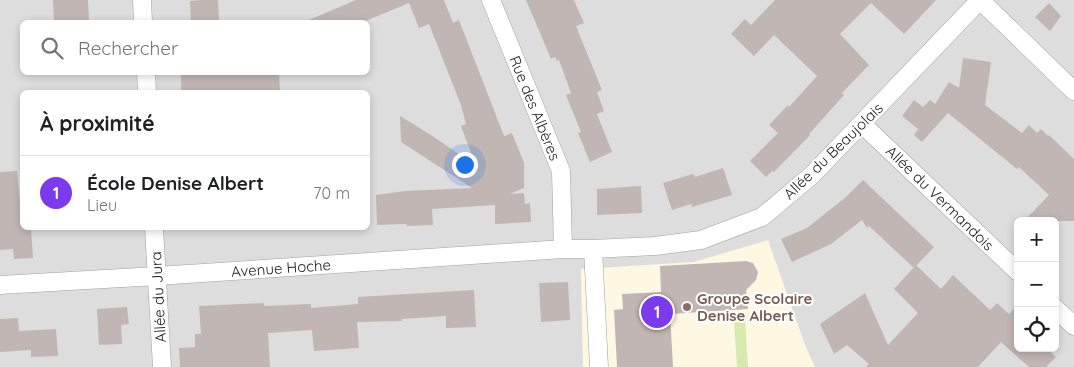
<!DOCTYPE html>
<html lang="fr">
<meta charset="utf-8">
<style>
:root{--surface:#fff;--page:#f2f2f2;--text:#202124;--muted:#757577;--line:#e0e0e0;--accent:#7c3aed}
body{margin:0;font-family:Quicksand,sans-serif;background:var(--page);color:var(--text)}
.controls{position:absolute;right:15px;bottom:15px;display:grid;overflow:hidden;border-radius:8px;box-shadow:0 2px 8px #0003}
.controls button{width:45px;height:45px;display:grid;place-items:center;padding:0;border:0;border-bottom:1px solid var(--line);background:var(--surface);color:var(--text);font:25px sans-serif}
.you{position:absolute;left:464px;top:164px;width:18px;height:18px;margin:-12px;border:4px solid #fff;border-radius:50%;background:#1a73e8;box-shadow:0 0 0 8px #1a73e833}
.badge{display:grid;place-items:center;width:32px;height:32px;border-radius:50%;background:var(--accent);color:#fff;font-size:16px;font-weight:700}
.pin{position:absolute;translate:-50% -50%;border:2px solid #fff;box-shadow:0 1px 5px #0006}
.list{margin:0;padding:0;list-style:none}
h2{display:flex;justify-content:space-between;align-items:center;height:65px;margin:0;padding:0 20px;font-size:21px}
h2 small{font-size:16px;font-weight:400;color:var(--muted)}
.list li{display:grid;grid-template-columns:32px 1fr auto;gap:15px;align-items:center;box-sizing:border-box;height:75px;padding:0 20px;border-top:1px solid var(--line)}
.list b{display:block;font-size:19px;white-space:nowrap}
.list p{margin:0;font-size:16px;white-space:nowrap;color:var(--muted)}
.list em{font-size:16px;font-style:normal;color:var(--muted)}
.icon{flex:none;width:28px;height:28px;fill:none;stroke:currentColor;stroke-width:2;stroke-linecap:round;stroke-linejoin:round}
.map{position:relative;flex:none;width:1074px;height:367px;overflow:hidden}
.search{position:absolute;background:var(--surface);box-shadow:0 2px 8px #0003;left:20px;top:20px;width:350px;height:55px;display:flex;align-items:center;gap:12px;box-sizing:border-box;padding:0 18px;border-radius:8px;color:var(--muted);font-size:19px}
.panel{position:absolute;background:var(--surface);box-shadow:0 2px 8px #0003;left:20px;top:90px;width:350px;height:140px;border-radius:8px}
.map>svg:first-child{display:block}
.residential{fill:#dedddd;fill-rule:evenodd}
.education{fill:#fef8e2}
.grass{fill:#d7e9ae}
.building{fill:#c1b6b3}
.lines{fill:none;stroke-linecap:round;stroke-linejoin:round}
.minor-casing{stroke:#a1a1a1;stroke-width:19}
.minor{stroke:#fff;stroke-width:18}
.education-dot{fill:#8d6e63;stroke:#fff;stroke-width:2}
.labels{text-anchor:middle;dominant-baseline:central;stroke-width:4;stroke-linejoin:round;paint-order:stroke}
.street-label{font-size:15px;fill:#202020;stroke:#fff}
.education-label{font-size:15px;font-weight:bold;fill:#785e54;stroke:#fff;text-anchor:start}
</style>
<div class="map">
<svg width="1074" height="367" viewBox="0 0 1074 367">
<rect width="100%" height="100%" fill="#f0ebe7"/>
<path class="residential" d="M0 0H1074V367H0ZM22 22H368V72H22ZM22 92H368V228H22ZM1018 221H1055V348H1018Z"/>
<path class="education" d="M768 240 805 345 815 367H583L581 269 694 262Z"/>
<path class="grass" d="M745 320 748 367H737L734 321Z"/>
<path class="building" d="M53 0H88L89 22H54Z
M202 0H218L219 22H191L190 1Z
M356 0H444L453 23 459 20 504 136 512 133 524 163V188L510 194 524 193 525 204 530 203 531 222 495 224V205L432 209 433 225 407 226 406 224 377 225 376 195 405 191 472 188 401 142 400 116 431 135 476 166 461 126 466 124 461 105 429 24 419 28 409 3 363 22H304Z
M526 0H574L584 23 576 26 602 90 597 92 604 111 597 114 612 152 590 162 578 133 581 132 566 95 571 93 559 60 557 61 555 57 551 59Z
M775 0H936L904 34 871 3 840 34 869 65 842 93 844 95 809 134 810 135 774 172 772 171 766 177 750 161 778 133 769 125 788 105 789 107 817 76 774 35 754 56 731 34 745 19 751 25Z
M1049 3 1061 16 1050 31 1035 17Z
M963 58 991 62 985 105 1022 133 1029 125 1037 133 1041 129 1048 136 1049 135 1074 159V221H1024L1049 195 1019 167 1017 169 948 113 922 142 914 135 919 128 918 129 902 116 914 100 923 107 930 100 935 104 949 82 959 88Z
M181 72H279L280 92H181Z
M723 168 732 195 692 207 691 204 672 210 663 183 693 174 695 177Z
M17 171 20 204H22V228H31L33 258 14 259 13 249 0 250V172Z
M863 180 934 247 914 268 869 226 867 228 862 220 831 244 792 262 781 239 807 228 846 197Z
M641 186 642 213 597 215V189Z
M746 261 753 263 758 272 756 280 746 290 748 309 670 314 673 367H617L614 310 623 309 622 294 661 292 660 266Z
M916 265 941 289 953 275 990 310 997 303 1009 314 1018 304V348H1046L1056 357 1046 367H1029L1001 342 978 367H866L869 364 847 345 834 354 820 324 865 293 888 345 918 313 894 289Z
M568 282 570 320 541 322 539 283Z
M474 290 476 327 446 328V316L402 319V321L357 322 359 348 314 351 312 330 268 333 270 367H180L179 348 195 347V334H201L199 306 264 303V306L311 304V308L358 304V297Z
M127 307 129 324 121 325 122 344 99 345 97 309Z
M18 318 19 331 56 329 58 356 31 357V350L0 352V319Z"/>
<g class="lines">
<g class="minor-casing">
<path id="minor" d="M142 0 143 22
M491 0 561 171 563 249
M980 0 1074 91
M146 72 147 92
M862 124 1018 272
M154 228 162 367
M593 249 599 367
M0 285 157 276 563 249H593L655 246 701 240 762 217 812 175 980 0
M1055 308 1074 326"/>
</g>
<use href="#minor" class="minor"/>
</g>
<circle class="education-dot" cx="687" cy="307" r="5"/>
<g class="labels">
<g class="street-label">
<text transform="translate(535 108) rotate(68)">Rue des Albères</text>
<text transform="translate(833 151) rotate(-44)">Allée du Beaujolais</text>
<text transform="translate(940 198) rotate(44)">Allée du Vermandois</text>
<text transform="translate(281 268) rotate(-4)">Avenue Hoche</text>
<text transform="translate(158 297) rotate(-93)">Allée du Jura</text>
</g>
<g class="education-label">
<text x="697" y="298">Groupe Scolaire<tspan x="697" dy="17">Denise Albert</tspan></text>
</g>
</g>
</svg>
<div class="controls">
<button>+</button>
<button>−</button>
<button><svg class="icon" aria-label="locate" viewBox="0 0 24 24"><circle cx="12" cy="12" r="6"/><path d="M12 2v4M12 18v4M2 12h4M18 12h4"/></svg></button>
</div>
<div class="you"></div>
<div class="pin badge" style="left:657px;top:312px">1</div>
<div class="search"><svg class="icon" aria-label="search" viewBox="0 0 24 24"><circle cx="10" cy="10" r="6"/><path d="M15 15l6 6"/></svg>Rechercher</div>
<section class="panel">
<h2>À proximité<small></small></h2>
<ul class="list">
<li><span class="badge">1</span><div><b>École Denise Albert</b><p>Lieu</p></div><em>70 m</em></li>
</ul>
</section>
</div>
